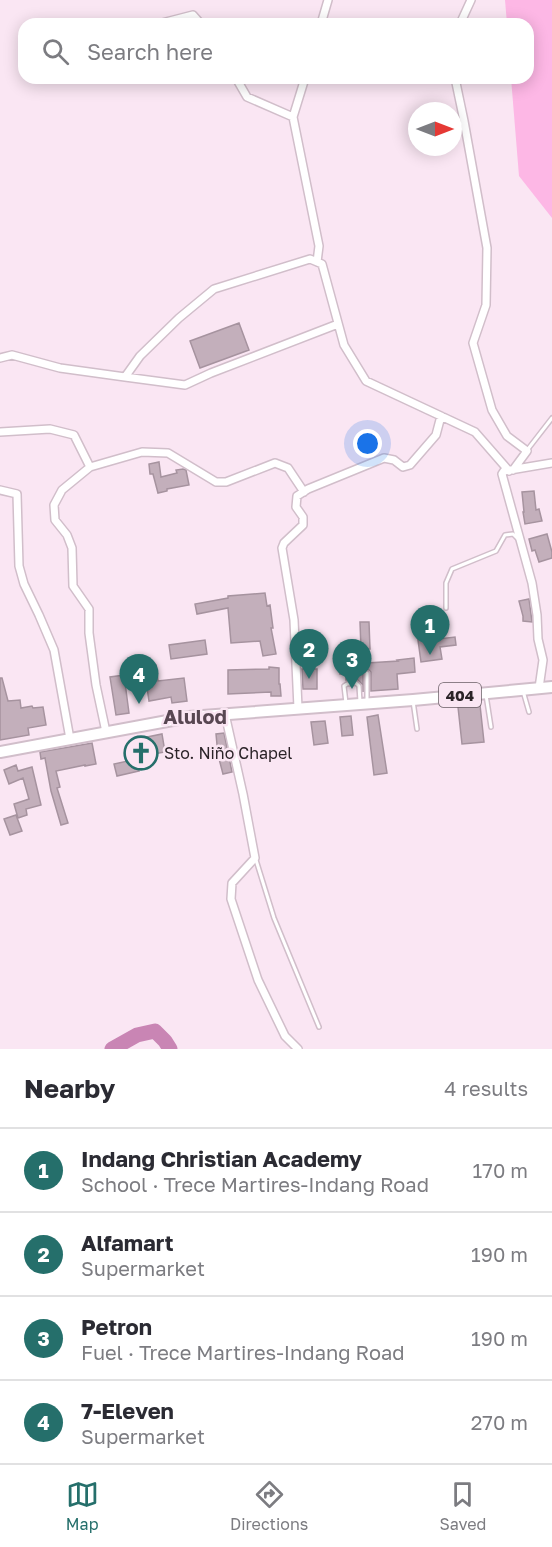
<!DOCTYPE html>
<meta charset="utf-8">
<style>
:root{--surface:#fff;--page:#f7f7f7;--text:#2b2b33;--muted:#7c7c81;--line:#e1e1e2;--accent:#256f6b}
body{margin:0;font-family:"Golos Text",sans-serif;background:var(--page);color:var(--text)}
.compass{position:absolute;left:408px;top:102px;width:54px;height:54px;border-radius:50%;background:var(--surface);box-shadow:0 3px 15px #0003;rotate:90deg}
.you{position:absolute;left:368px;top:444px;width:21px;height:21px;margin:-15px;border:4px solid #fff;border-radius:50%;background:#1a73e8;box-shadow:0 0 0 9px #1a73e833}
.badge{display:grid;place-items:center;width:39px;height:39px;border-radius:50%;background:var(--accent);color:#fff;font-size:20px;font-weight:700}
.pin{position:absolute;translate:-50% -50px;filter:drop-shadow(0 2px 3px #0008)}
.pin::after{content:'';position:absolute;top:32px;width:21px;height:18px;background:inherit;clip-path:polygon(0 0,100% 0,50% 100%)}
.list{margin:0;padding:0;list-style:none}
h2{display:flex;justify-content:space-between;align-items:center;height:78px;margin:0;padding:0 24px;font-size:26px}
h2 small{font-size:20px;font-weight:400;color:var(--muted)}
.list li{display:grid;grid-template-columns:39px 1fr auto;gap:18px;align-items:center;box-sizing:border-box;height:84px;padding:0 24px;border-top:2px solid var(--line)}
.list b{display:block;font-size:22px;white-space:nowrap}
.list p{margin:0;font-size:20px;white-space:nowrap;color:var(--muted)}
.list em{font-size:20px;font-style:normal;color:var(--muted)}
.icon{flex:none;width:33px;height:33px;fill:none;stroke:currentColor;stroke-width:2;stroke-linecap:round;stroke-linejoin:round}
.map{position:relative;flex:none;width:552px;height:1049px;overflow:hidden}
.search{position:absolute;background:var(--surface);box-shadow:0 3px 15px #0003;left:18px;right:18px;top:18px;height:66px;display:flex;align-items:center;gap:15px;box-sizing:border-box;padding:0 21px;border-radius:18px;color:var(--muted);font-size:22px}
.sheet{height:414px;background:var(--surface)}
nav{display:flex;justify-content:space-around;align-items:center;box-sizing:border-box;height:84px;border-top:2px solid var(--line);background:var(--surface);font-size:16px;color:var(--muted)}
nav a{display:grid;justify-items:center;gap:3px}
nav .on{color:var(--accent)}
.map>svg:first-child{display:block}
.green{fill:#fdb7e5}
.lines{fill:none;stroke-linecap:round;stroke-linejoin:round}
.river{stroke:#c985b4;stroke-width:15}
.building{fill:#c3afbb;stroke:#a6939f;stroke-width:1.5}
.service-casing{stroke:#d1beca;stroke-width:6}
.minor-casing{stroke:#d1beca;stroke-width:10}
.primary-casing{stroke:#d1beca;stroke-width:14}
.service{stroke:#fff;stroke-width:3}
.minor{stroke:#fff;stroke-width:7}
.primary{stroke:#fff;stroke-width:10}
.labels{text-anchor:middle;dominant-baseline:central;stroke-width:5;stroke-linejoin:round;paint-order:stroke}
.shield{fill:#fae6f3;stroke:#695e65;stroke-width:1.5}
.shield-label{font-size:15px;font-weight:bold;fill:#2b2328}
.poi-label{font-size:16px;fill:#2b2328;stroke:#fae6f3;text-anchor:start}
.quarter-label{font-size:20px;font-weight:bold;fill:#584752;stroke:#fae6f3}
</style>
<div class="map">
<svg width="552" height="1049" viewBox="0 0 552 1049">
<rect width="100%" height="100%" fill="#fae6f3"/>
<path class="green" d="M505 0H552V218L519 176 511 78H528V24H507Z"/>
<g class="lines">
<path class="river" d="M112 1049 137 1035 155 1031 165 1041 170 1049"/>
</g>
<path class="building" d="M239 323 249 350 200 368 190 341Z
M159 462 161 477 177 473 176 470 183 469 186 470 189 485 167 489V491L158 493 153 474H150L149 464Z
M534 491 536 510 539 509 542 521 525 524 523 512H524L522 492Z
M547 534 552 552V558L539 562 535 550 532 551 529 539Z
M265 593 267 606 270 605 273 628H271L276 654 263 656 260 641 231 643 228 608 197 614 195 604 228 598V596Z
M529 599 532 622 523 621V616L519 601Z
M360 622H369L370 649H361Z
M438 631 439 639 455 637 456 645 440 647 442 659 421 662 417 633Z
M205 640 207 654 171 659 169 645Z
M338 654H352V665H367V663L398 661 397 660 414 658 415 672 397 674 398 689 371 691V672L369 670H366L363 673V692V685L358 680H346V674H340Z
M156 665 158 681 184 678 187 701 172 703 171 697 149 701 144 667Z
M269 667 279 668V684H280L281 696H271V692L228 694V670L269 669Z
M302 669H317V689H303Z
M124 675 129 713 116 715 110 677Z
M0 678H2L8 701 20 700 21 708 32 706 33 708 43 707 46 725 28 728 29 735 0 740Z
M480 705 484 742 462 744 458 707Z
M378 715 387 773 374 775 367 717Z
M351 716 353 735 342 736 340 717Z
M325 721 328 743 314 745 311 722Z
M224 733 232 772 223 774 218 755 216 734Z
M162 734 165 752 148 755 150 765 138 769 139 771 117 776 114 764 137 759 132 740Z
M92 743 96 764 85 766V765L56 771 60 787 57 788 68 823 61 825 51 791 45 758 41 759 40 752Z
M16 765 18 771 32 767 41 805 26 809 27 815 18 818 14 804 29 799 23 778 9 784 4 770Z
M16 815 22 831 10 835 4 819Z"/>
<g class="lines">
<g class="service-casing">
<path id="service" d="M528 449 552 418
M446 608V583L452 569 496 551 505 535 513 534 517 538
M367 673V701
M523 691 529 712
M486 695 491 727
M413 701 417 729
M346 703 344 686 347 684 356 683 359 686 360 702
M256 860 274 918 319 1027"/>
</g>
<g class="minor-casing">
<path id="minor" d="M162 23 193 15 201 24
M321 24 328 0
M460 24 471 0
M236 78 247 97 293 117 319 246 317 262
M455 78 464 121 487 248 486 305 473 343 492 410 507 436 527 451 513 470
M293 117 305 78
M0 358 12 355 60 368 125 377 140 356 179 318 214 289 310 259 322 264 344 345 366 381 475 432 509 471
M125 377 185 385 211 373 338 324
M0 432 50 429 74 435 90 467
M0 490 17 494 19 566 24 584 39 615 54 650 70 739
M539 688 543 660 538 639 537 615 532 583 502 474 504 471 552 463
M298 708 294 620 282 548 284 543 303 525V517L296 507 297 496 308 489 384 458 394 460 403 467 410 465 436 435 441 416
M225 714 243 794 255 858 232 883 231 899 258 980 285 1036 298 1049
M106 732 96 685 89 633V609L73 586 72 548 67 535 55 520 54 505 62 490 90 467 142 452 168 453 216 482H226L275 463 288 468 304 492"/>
</g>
<g class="primary-casing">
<path id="primary" d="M0 752 189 717 413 700 552 687"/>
</g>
<use href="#service" class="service"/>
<use href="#minor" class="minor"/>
<use href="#primary" class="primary"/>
</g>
<defs>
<g id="church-ring" transform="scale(1.725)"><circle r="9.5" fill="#fae6f3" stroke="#256f6b" stroke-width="1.5"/><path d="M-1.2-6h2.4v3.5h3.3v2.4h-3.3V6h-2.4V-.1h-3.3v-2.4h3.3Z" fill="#256f6b"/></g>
</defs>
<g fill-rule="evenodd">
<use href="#church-ring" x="141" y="753"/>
</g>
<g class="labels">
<rect class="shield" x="439" y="683" width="42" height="24" rx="4.5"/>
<g class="shield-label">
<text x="460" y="695">404</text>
</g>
<g class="poi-label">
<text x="164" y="753">Sto. Niño Chapel</text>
</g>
<g class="quarter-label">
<text x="195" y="716">Alulod</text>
</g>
</g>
</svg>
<svg class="compass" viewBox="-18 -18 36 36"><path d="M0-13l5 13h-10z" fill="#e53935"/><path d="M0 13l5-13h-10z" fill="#7c7c81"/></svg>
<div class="you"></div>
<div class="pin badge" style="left:430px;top:655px">1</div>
<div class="pin badge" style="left:309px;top:679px">2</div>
<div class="pin badge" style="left:352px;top:689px">3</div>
<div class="pin badge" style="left:139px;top:704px">4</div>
<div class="search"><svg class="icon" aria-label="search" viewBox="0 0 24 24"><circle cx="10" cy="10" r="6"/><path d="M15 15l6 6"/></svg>Search here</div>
</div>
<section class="sheet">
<h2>Nearby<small>4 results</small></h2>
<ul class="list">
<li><span class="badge">1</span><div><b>Indang Christian Academy</b><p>School · Trece Martires-Indang Road</p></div><em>170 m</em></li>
<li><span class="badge">2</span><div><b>Alfamart</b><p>Supermarket</p></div><em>190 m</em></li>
<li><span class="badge">3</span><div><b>Petron</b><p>Fuel · Trece Martires-Indang Road</p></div><em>190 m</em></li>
<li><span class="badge">4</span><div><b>7-Eleven</b><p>Supermarket</p></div><em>270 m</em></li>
</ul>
</section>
<nav>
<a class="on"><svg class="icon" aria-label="map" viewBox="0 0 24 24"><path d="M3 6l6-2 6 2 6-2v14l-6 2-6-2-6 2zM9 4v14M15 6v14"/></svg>Map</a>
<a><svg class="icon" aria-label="directions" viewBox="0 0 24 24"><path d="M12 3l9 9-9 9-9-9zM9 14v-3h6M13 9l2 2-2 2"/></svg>Directions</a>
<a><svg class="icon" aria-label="saved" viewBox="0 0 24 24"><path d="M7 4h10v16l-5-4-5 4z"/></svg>Saved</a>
</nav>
